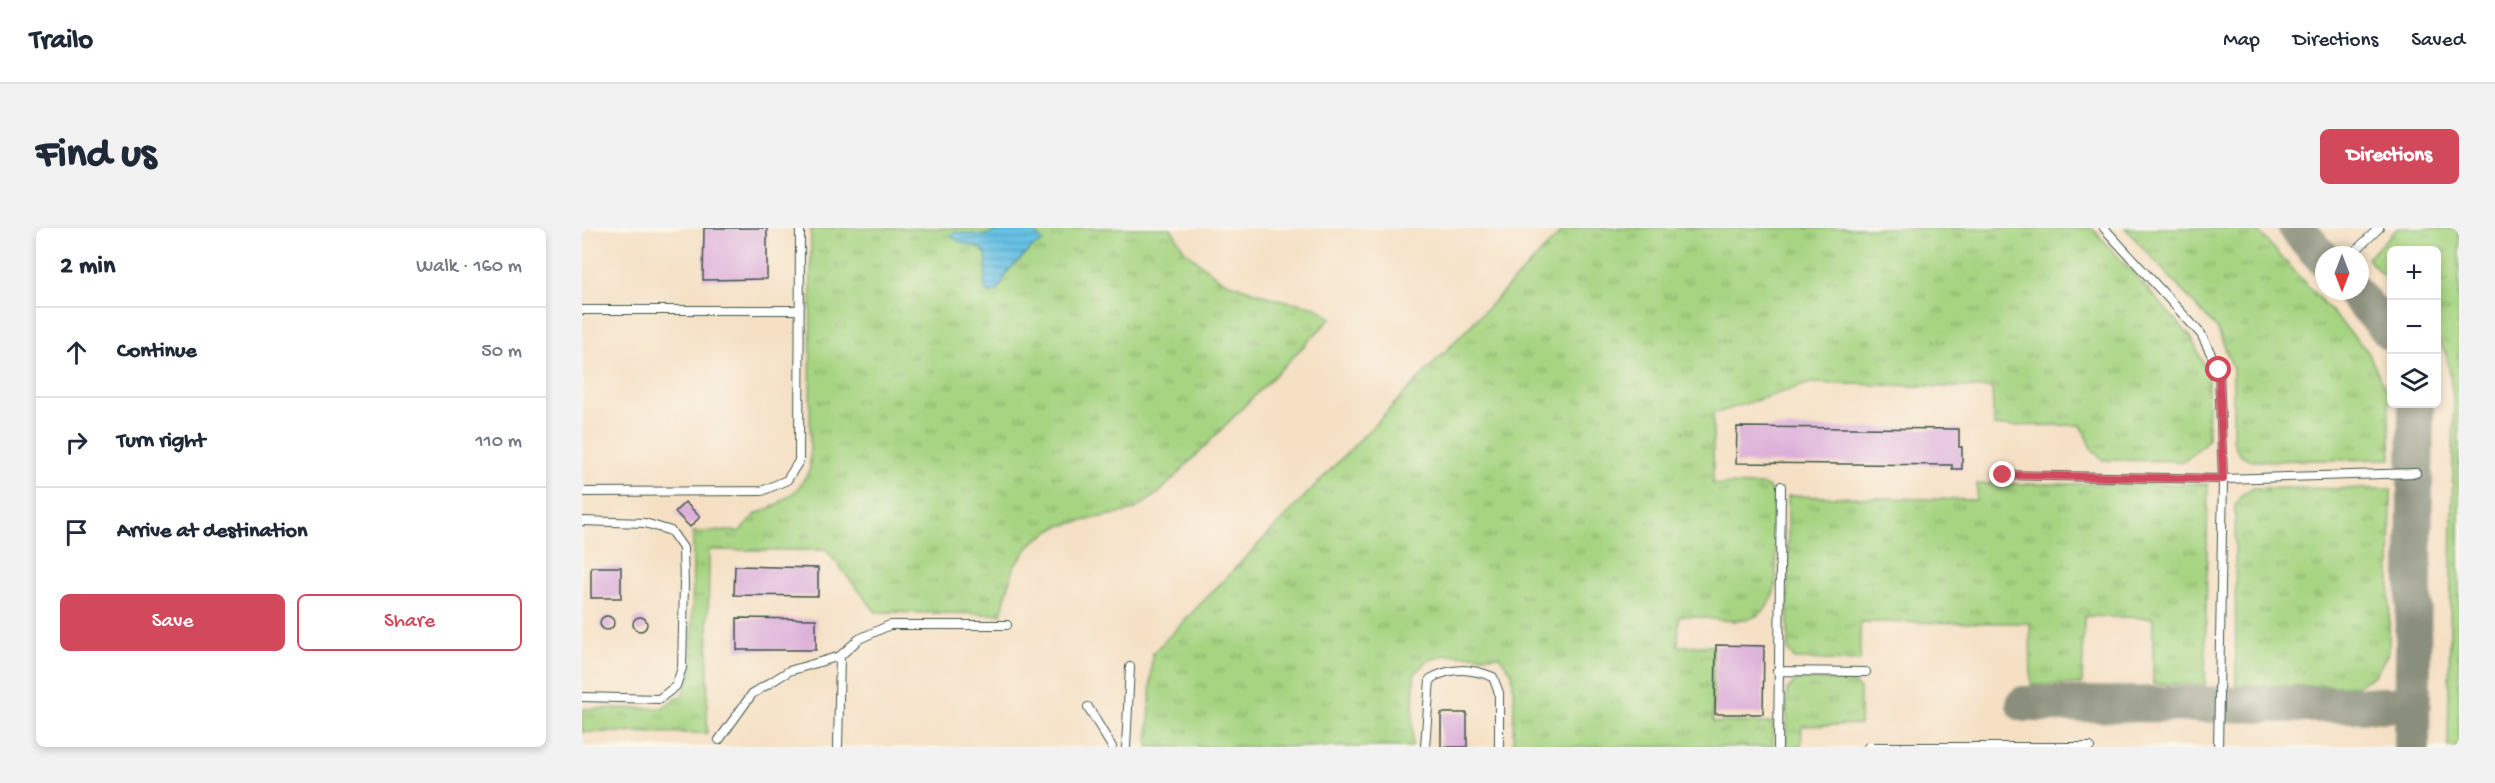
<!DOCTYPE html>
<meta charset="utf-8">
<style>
:root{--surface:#fff;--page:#f2f2f3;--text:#1f2937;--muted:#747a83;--line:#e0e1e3;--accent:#d1495b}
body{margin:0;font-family:"Gochi Hand",sans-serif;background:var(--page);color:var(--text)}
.controls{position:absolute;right:18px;top:18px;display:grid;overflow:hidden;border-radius:9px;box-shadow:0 3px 9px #0003}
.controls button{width:54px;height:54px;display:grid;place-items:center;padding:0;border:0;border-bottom:2px solid var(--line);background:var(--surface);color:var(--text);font:30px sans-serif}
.compass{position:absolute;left:1733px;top:18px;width:54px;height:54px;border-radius:50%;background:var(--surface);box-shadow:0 3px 9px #0003;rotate:180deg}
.stop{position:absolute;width:18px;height:18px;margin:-14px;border:4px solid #d1495b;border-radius:50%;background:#fff}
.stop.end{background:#d1495b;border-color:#fff;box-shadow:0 2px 6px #0008}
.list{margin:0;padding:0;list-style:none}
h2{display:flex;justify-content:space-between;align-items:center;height:78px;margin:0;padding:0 24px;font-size:26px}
h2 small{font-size:20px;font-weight:400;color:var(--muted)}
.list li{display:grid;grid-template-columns:39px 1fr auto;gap:18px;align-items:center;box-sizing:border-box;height:90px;padding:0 24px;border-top:2px solid var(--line)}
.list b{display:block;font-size:22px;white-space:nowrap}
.list em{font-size:20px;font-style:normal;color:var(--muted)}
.actions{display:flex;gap:12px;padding:18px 24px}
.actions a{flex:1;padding:14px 0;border:2px solid var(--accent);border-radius:9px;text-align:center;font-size:21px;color:var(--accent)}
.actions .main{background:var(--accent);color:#fff}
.icon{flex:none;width:33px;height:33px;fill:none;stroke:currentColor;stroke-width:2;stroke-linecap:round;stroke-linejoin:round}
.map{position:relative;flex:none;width:1877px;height:519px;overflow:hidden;border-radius:9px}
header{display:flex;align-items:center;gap:36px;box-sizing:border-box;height:84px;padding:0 30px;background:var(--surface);border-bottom:2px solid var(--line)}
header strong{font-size:28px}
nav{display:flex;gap:33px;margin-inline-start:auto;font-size:21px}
.intro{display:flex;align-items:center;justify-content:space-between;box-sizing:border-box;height:144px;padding:0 36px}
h1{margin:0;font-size:42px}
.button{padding:15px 27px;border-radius:9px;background:var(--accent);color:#fff;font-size:21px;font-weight:700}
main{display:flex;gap:36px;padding:0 36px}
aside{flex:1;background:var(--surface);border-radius:9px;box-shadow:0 3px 9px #0003}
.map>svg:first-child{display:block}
.grass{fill:url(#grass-tufts);stroke:#62885a;stroke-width:1.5}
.water{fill:url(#water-rules);stroke:#44808d;stroke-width:1.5}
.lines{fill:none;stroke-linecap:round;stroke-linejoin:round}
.taxiway{stroke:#8a8e7c;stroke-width:36}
.building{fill:#ddb0da}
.lane-casing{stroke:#3f554a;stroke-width:10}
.lane{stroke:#fff;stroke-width:8}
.route{stroke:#d1495b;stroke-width:8}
</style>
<header>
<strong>Trailo</strong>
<nav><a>Map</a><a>Directions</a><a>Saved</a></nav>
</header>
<div class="intro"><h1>Find us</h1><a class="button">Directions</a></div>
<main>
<aside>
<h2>2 min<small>Walk · 160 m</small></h2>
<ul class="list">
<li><svg class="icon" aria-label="ahead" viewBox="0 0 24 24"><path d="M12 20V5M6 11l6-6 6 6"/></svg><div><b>Continue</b></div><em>50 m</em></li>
<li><svg class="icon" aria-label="right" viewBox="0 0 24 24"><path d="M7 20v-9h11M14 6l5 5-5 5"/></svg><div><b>Turn right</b></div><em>110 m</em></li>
<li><svg class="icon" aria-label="arrive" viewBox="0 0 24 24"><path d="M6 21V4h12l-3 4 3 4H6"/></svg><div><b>Arrive at destination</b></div></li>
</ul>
<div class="actions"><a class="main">Save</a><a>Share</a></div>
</aside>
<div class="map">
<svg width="1877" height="519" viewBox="0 0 1877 519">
<defs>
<pattern id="grass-tufts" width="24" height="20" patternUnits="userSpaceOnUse" patternTransform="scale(1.5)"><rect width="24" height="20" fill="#a6d481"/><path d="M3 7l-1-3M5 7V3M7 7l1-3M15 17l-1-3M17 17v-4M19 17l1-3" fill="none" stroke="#87ad6a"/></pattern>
<pattern id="water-rules" width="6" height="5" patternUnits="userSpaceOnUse" patternTransform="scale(1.5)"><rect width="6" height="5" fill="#68c2e6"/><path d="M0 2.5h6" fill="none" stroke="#559fbb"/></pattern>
</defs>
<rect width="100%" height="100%" fill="#fbf7ec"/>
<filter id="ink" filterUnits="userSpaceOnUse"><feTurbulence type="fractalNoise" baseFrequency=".0167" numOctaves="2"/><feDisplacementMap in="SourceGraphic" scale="12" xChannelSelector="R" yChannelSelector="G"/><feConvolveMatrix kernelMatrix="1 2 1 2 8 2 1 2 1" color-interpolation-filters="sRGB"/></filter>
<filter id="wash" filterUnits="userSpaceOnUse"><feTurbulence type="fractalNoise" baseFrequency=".008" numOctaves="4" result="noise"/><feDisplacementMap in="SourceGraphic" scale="24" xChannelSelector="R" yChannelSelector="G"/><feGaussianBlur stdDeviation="1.35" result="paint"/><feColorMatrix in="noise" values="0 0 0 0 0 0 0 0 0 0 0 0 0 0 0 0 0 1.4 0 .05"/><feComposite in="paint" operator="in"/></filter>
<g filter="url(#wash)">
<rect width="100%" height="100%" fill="#f5e0c4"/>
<path class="grass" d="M229 0H589L602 22 639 52 690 70 734 79 749 90 578 264 552 282 477 298 453 312 432 338 419 386 294 384 244 322H127L125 505 0 504V481L80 480 100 467 110 444 111 304 158 303 174 286 196 276 216 261 228 241Z
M983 0H1510L1609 109 1626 146V212L1603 233 1521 232 1509 220 1499 197 1412 198 1410 160 1229 155 1131 186V256L1180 257 1186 259 1192 267C1195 277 1195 350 1193 360 1190 369 1186 383 1174 388 1152 399 1122 387 1097 388L1096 418H1131V494L1191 495V519H931L932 466 930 445 917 428 864 427 844 433 832 447 830 519H566L570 426Z
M1543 0H1673L1786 124 1806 166 1809 231 1670 233 1656 225 1651 212V141L1636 102Z
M1816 0H1877V519H1866L1872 176 1865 128 1855 111 1854 22H1810L1809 56 1785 30Z
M1395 256H1626L1623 457 1571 456V390L1502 388 1500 456 1449 457 1448 395 1278 394V433L1213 431 1206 423V268L1394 272Z
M1671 260 1809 261 1807 423 1794 446 1775 458H1654L1653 279 1659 267Z
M1214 452H1267L1278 461V496L1220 498 1219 519H1204L1205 462Z"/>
<path class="water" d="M420 0H448L461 14 451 19 427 42 416 63 409 65 403 63C400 50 407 40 404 26 394 14 377 18 369 7L373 4 403 8Z"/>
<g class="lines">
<path class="taxiway" d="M1714 0 1742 31
M1771 63 1810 106
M1442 476 1831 477
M1830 519 1834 176"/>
</g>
<g id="blocks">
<path class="building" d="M122 0H185V51L121 52Z
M1155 199 1377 201V219H1380V241H1370V237L1154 235Z
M103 274 118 289 108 299 93 284Z
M153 338 236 340V368L152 367Z
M9 339H39V370H9Z
M18 395a7 7 0 1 1 14 0a7 7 0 1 1-14 0Z
M51 396a7 7 0 1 1 14 0a7 7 0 1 1-14 0Z
M155 390 234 391V422H155Z
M1134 417 1182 418 1181 486H1133Z
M859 485H885V519H859Z"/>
</g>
</g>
<g filter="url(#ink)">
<use href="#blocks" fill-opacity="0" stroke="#3f554a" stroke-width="1.5"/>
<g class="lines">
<g class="lane-casing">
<path id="lane" d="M1522 0 1619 106 1637 142 1641 251 1636 519
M1769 27 1797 0
M0 82H217
M1421 247 1641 251 1834 245
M0 264 180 263 205 252 217 233 218 0
M0 293 63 295 89 303 101 320 102 357 100 440 94 458 77 471 0 469
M1195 443 1284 444
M506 479 530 519
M137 512 170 466 207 443 258 428
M256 519 258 428 277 411 308 397H425
M544 519 548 439
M843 519 848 451C869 439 888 440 911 449L917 465V519
M1196 519 1199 258
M1286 519H1508"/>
</g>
<use href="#lane" class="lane"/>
</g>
</g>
<g class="lines" filter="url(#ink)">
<path class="route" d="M1421 247 1641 251 1637 142"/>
</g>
</svg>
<div class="controls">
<button>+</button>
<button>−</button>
<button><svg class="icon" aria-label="layers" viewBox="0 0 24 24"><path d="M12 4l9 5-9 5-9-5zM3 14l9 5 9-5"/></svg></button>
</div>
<svg class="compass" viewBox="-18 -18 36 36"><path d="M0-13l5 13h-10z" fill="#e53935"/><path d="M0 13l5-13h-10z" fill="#747a83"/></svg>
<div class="stop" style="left:1637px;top:142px"></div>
<div class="stop end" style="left:1421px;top:247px"></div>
</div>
</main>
